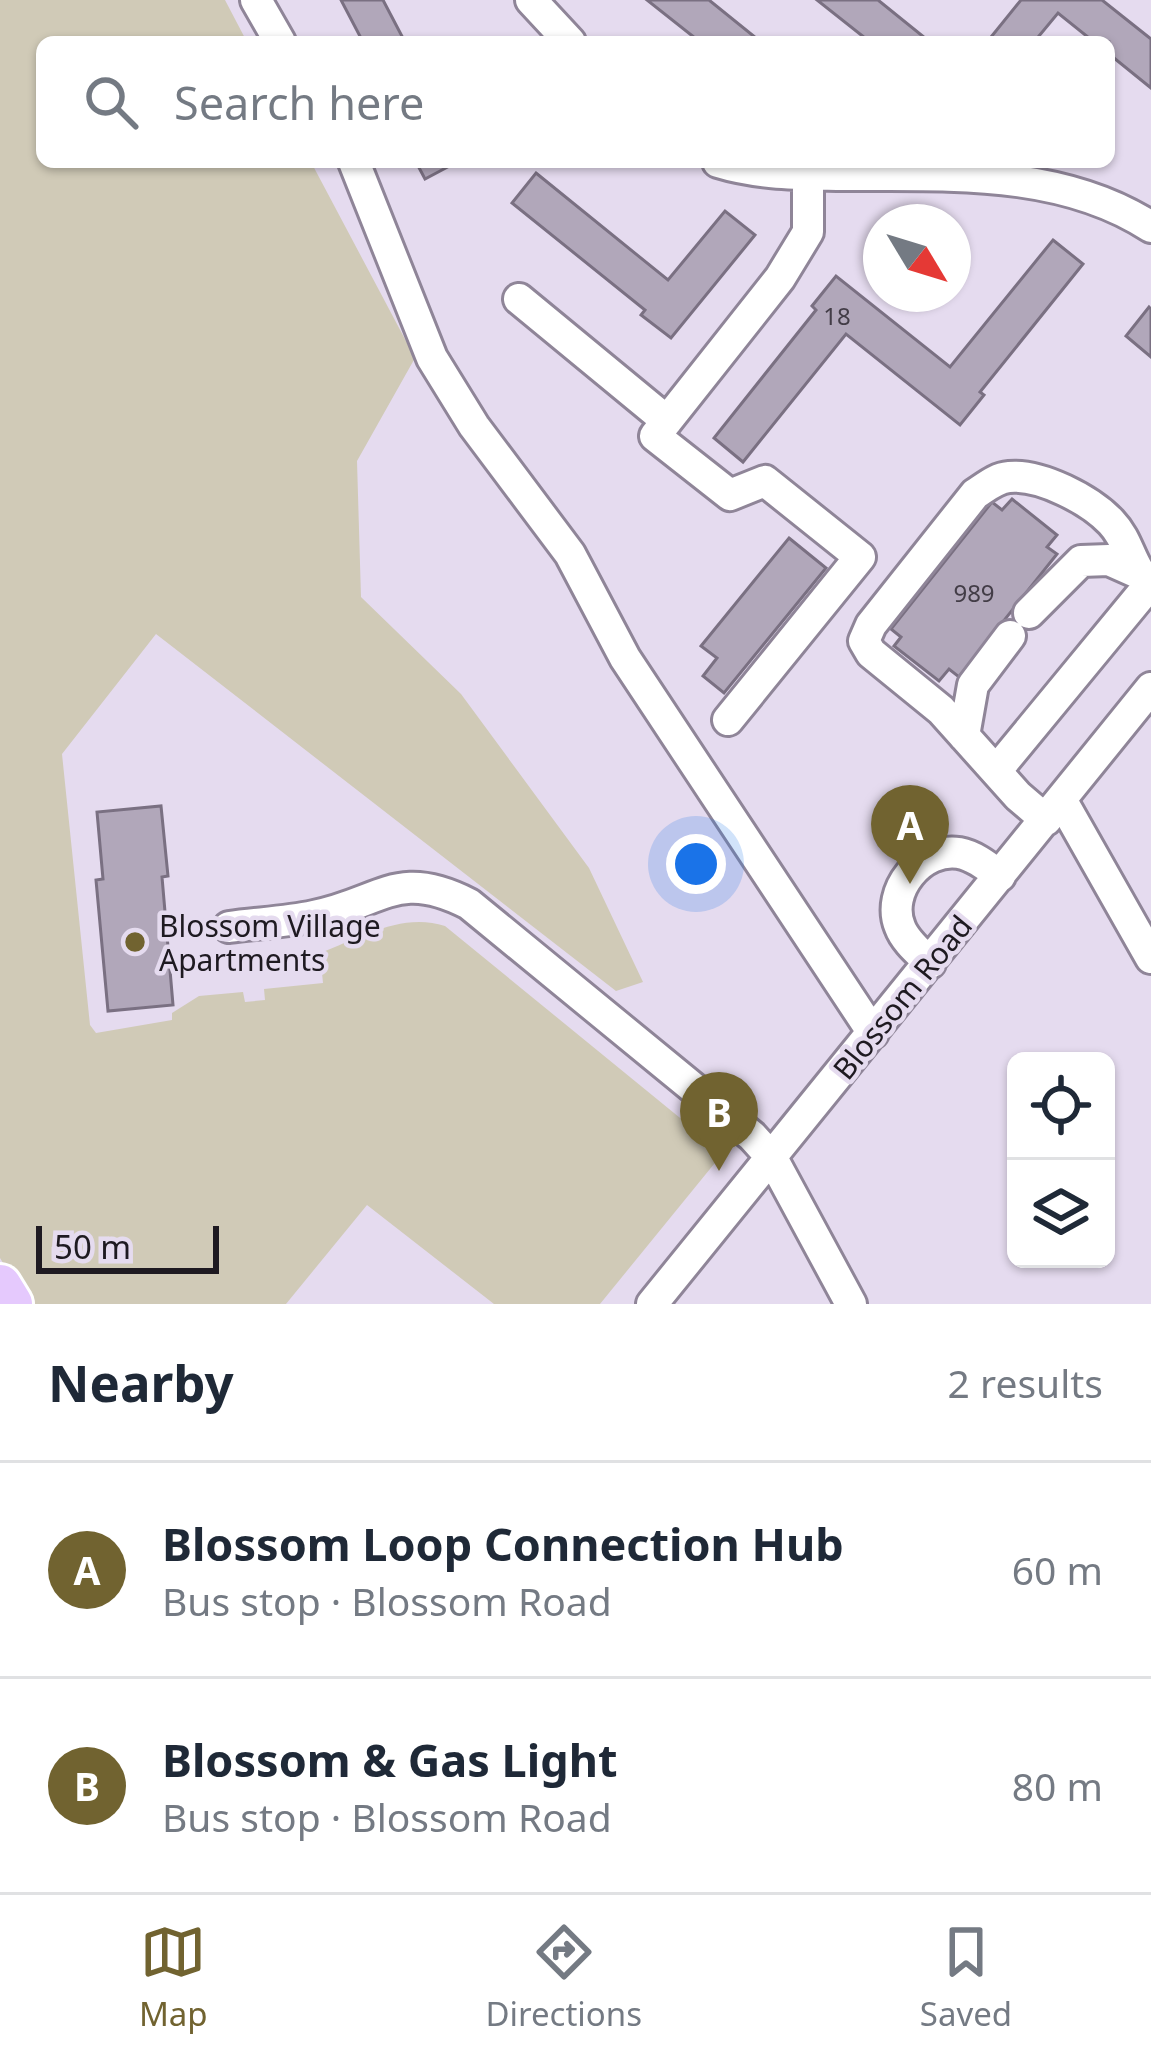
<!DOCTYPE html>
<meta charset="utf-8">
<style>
:root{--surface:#fff;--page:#f2f2f3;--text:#1f2937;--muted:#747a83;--line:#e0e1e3;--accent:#716330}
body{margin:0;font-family:"Noto Sans",sans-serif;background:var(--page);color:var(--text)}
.controls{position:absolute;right:36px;bottom:36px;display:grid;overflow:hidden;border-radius:18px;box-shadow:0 3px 9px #0004}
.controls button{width:108px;height:108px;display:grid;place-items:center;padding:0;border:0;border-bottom:3px solid var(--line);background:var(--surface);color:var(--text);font:60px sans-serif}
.compass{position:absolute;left:863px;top:204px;width:108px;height:108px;border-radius:50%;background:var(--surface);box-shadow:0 3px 9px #0004;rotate:128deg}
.scale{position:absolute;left:36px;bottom:30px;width:183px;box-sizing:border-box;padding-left:12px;border:6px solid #1e1a21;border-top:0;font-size:33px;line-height:42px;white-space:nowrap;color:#1e1a21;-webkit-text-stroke:9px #e5dbef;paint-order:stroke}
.you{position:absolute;left:696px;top:864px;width:42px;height:42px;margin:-30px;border:9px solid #fff;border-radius:50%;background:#1a73e8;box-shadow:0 0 0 18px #1a73e833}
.badge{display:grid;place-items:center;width:78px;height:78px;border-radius:50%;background:var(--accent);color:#fff;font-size:39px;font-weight:700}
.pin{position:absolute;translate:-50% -99px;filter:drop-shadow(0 3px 6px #0008)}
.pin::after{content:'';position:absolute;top:63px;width:42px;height:36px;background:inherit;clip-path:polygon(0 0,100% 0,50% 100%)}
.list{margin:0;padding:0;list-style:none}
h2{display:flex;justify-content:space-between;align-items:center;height:156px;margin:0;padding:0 48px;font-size:51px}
h2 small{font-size:39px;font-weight:400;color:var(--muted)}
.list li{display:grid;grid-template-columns:78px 1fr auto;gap:36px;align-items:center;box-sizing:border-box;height:216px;padding:0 48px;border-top:3px solid var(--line)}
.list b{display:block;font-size:45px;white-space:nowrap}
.list p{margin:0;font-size:39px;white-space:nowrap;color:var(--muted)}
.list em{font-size:39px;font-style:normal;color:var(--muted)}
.icon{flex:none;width:66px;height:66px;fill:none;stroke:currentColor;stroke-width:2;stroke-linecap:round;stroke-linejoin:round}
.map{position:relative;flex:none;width:1151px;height:1304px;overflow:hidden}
.search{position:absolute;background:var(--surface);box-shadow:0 3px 9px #0004;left:36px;right:36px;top:36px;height:132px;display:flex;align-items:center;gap:30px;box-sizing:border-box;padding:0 42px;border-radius:18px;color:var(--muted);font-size:45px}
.sheet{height:588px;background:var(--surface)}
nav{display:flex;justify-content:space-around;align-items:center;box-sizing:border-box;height:168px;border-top:3px solid var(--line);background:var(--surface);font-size:33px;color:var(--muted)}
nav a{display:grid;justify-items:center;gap:6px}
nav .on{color:var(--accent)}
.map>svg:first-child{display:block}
.green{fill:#d0cab7}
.building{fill:#b1a7ba;stroke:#7a7082;stroke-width:3}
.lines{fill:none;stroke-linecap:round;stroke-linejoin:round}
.minor-casing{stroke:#8f8598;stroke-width:36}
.highway-casing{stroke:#fff;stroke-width:48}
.minor{stroke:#fff;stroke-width:30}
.highway{stroke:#e5c9fd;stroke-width:42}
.poi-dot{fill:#716330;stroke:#e5dbef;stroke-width:4.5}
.labels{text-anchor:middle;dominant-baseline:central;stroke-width:9;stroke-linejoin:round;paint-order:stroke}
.number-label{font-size:24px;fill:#433d47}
.poi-label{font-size:30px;fill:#1e1a21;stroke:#e5dbef;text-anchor:start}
.street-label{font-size:30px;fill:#1e1a21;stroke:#e5dbef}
</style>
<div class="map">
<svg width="1151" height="1304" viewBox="0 0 1151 1304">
<rect width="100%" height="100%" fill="#e5dbef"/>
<path class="green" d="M0 0H225L247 42H42V162H311L415 358 357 461 361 597 461 694 589 868 643 982 616 991 156 634 62 754 90 1025 96 1033 172 1020V1013L199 996 243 992 245 1002 265 1000 264 989 323 983 320 953C360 938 402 912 445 926L723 1153 600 1304H494L367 1205 286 1304H28L0 1258Z"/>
<path class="building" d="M341 0H383L405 42H363Z
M647 0H709L761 42H700Z
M817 0H878L930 42H870Z
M1021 0H1102L1151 39V88L1109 54V42H1094L1058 13 1034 42H987Z
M416 162H457L425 179Z
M536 173 668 280 725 211 755 235 671 338 641 315 645 310 512 203Z
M1053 240 1083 264 980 392 984 395 960 425 846 334 743 462 714 438 816 310 812 306 836 276 950 367Z
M1149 307 1151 309V357L1126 336Z
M1012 499 1057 535 1047 547 1057 554 959 677 949 669 939 681 894 646 901 637 891 629 992 502 1002 510Z
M789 538 826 568 724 693 703 676 717 658 701 646Z
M161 806 168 876 162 877 173 1005 108 1011 96 880 103 879 97 812Z"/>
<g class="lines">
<g class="minor-casing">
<path id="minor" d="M256 0 280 42
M531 0 570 42
M354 162 432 358 474 426 570 554 625 658 873 1033
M718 162C757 174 796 174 837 175 942 176 1059 167 1151 227
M519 299 667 421
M1029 613 1081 561 1109 560 1136 572
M728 720 860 557 765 481 730 495 655 436 780 278 808 232V174
M964 736 973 685 1010 636
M996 771 1150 584
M1062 801 1151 958
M1046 820 1018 796 941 710 871 653 864 641 871 625 975 494C986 487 996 478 1009 477 1041 474 1090 500 1111 522 1131 543 1129 566 1151 585
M229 927C257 923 286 922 314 916 381 903 397 867 469 904L752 1136 772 1158 851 1304
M930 963C920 953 905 941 900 927 885 891 922 847 959 853 975 856 988 867 1000 876
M652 1304 1151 688"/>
</g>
<g class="highway-casing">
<path id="highway" d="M0 1286 11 1304"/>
</g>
<use href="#minor" class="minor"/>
<use href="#highway" class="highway"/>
</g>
<circle class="poi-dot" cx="135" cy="942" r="12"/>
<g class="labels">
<g class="number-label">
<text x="837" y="315">18</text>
<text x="974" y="592">989</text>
</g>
<g class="poi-label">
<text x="159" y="925">Blossom Village<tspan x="159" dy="34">Apartments</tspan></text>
</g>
<g class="street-label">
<text transform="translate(902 997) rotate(-51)">Blossom Road</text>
</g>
</g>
</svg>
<div class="controls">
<button><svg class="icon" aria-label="locate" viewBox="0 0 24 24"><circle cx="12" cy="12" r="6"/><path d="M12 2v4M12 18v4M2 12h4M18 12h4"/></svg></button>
<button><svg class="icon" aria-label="layers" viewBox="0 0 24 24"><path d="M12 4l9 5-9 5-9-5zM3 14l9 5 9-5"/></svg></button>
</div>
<svg class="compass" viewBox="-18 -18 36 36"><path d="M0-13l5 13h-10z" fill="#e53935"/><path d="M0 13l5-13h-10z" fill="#747a83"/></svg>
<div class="scale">50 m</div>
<div class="you"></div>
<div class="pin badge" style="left:910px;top:884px">A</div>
<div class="pin badge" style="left:719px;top:1171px">B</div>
<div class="search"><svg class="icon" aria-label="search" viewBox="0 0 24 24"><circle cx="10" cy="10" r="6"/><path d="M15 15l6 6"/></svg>Search here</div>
</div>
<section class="sheet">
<h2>Nearby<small>2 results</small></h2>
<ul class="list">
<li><span class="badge">A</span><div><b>Blossom Loop Connection Hub</b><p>Bus stop · Blossom Road</p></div><em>60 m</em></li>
<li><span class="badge">B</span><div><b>Blossom &amp; Gas Light</b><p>Bus stop · Blossom Road</p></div><em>80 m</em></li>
</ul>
</section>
<nav>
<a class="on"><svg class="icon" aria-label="map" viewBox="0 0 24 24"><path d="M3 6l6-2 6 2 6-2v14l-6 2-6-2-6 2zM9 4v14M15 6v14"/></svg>Map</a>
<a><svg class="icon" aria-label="directions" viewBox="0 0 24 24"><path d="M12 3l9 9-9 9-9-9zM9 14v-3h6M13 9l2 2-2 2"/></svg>Directions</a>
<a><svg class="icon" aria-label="saved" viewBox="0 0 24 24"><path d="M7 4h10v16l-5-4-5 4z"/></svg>Saved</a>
</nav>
